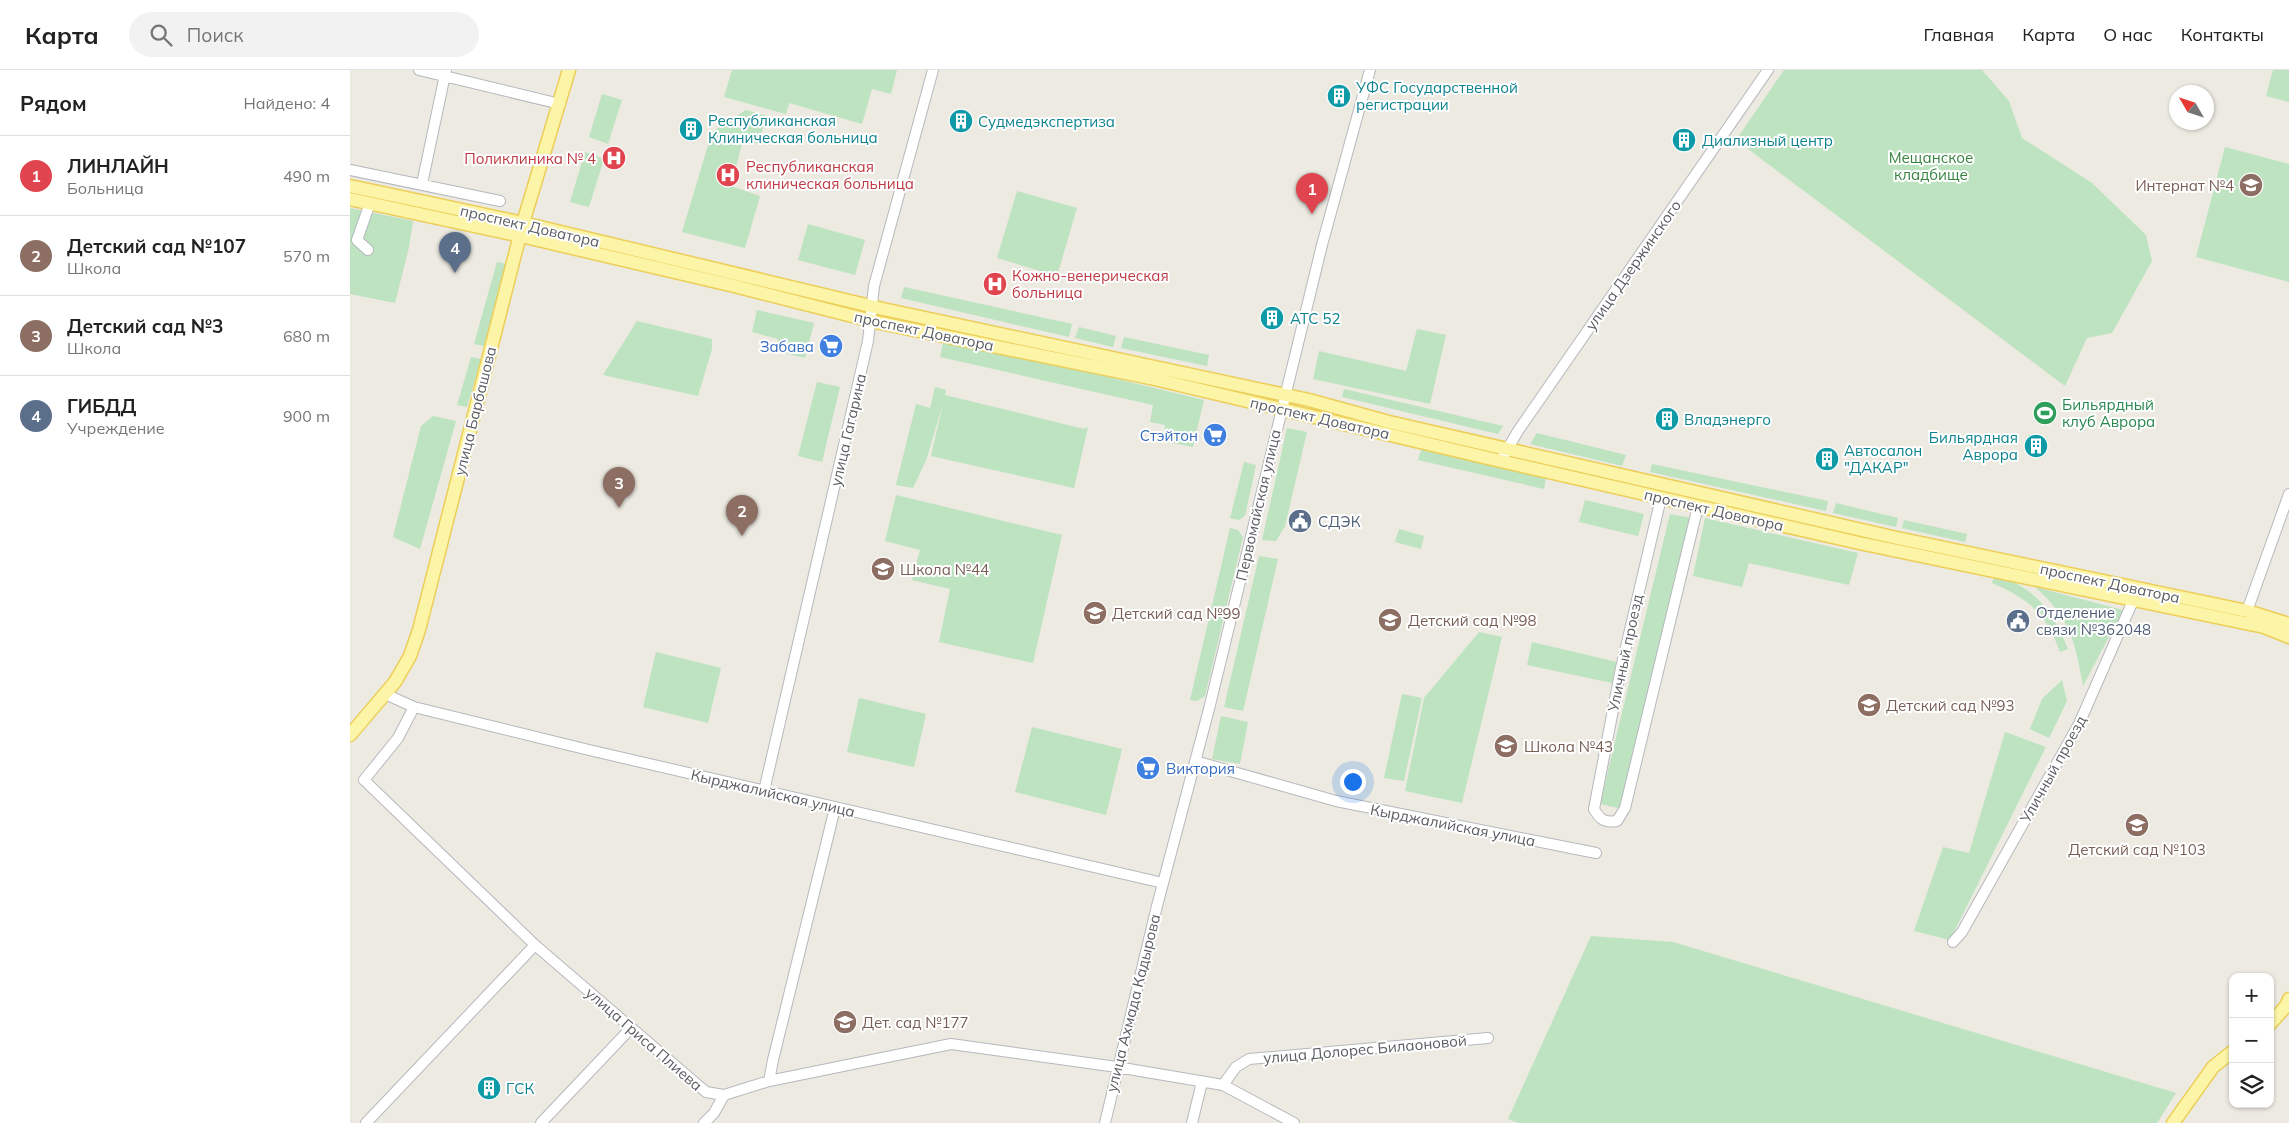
<!DOCTYPE html>
<html lang="ru">
<meta charset="utf-8">
<style>
:root{--surface:#fff;--page:#f2f2f2;--text:#222;--muted:#767676;--line:#e0e0e0;--accent:#ea580c}
body{margin:0;font-family:Mulish,sans-serif;background:var(--page);color:var(--text)}
.controls{position:absolute;right:15px;bottom:15px;display:grid;overflow:hidden;border-radius:10px;box-shadow:0 1px 4px #0004}
.controls button{width:45px;height:45px;display:grid;place-items:center;padding:0;border:0;border-bottom:1px solid var(--line);background:var(--surface);color:var(--text);font:25px sans-serif}
.compass{position:absolute;left:1819px;top:15px;width:45px;height:45px;border-radius:50%;background:var(--surface);box-shadow:0 1px 4px #0004;rotate:309deg}
.you{position:absolute;left:1002px;top:711px;width:18px;height:18px;margin:-12px;border:4px solid #fff;border-radius:50%;background:#1a73e8;box-shadow:0 0 0 8px #1a73e833}
.badge{display:grid;place-items:center;width:32px;height:32px;border-radius:50%;background:var(--accent);color:#fff;font-size:16px;font-weight:700}
.pin{position:absolute;translate:-50% -41px;filter:drop-shadow(0 1px 2px #0008)}
.pin::after{content:'';position:absolute;top:26px;width:18px;height:15px;background:inherit;clip-path:polygon(0 0,100% 0,50% 100%)}
.list{margin:0;padding:0;list-style:none}
h2{display:flex;justify-content:space-between;align-items:center;height:65px;margin:0;padding:0 20px;font-size:21px}
h2 small{font-size:16px;font-weight:400;color:var(--muted)}
.list li{display:grid;grid-template-columns:32px 1fr auto;gap:15px;align-items:center;box-sizing:border-box;height:80px;padding:0 20px;border-top:1px solid var(--line)}
.list b{display:block;font-size:19px;white-space:nowrap}
.list p{margin:0;font-size:16px;white-space:nowrap;color:var(--muted)}
.list em{font-size:16px;font-style:normal;color:var(--muted)}
.icon{flex:none;width:28px;height:28px;fill:none;stroke:currentColor;stroke-width:2;stroke-linecap:round;stroke-linejoin:round}
.map{position:relative;flex:none;width:1939px;height:1053px;overflow:hidden}
header{display:flex;align-items:center;gap:30px;box-sizing:border-box;height:70px;padding:0 25px;background:var(--surface);border-bottom:1px solid var(--line)}
header strong{font-size:24px}
nav{display:flex;gap:28px;margin-inline-start:auto;font-size:18px}
.search{width:350px;height:45px;background:var(--page);display:flex;align-items:center;gap:12px;box-sizing:border-box;padding:0 18px;border-radius:28px;color:var(--muted);font-size:19px}
main{display:flex}
aside{flex:1;background:var(--surface)}
.map>svg:first-child{display:block}
.green{fill:#bde3c0}
.lines{fill:none;stroke-linecap:round;stroke-linejoin:round}
.minor-casing{stroke:#b6b8bd;stroke-width:12}
.major-casing{stroke:#ecce59;stroke-width:15}
.minor{stroke:#fff;stroke-width:10}
.major{stroke:#fcf4a6;stroke-width:12}
.labels{text-anchor:middle;dominant-baseline:central;stroke-width:4;stroke-linejoin:round;paint-order:stroke}
.culture-label{font-size:15px;fill:#0d838f;stroke:#fff;text-anchor:start}
.park-label{font-size:15px;fill:#378340;stroke:#fff}
.health-label{font-size:15px;fill:#be3a42;stroke:#fff;text-anchor:start}
.education-label{font-size:15px;fill:#785e54;stroke:#fff;text-anchor:start}
.street-label{font-size:15px;fill:#595c61;stroke:#fff}
.shop-label{font-size:15px;fill:#366cbe;stroke:#fff;text-anchor:end}
.leisure-label{font-size:15px;fill:#27864d;stroke:#fff;text-anchor:start}
.service-label{font-size:15px;fill:#4e5e75;stroke:#fff;text-anchor:start}
</style>
<header>
<strong>Карта</strong>
<div class="search"><svg class="icon" aria-label="search" viewBox="0 0 24 24"><circle cx="10" cy="10" r="6"/><path d="M15 15l6 6"/></svg>Поиск</div>
<nav><a>Главная</a><a>Карта</a><a>О нас</a><a>Контакты</a></nav>
</header>
<main>
<aside>
<h2>Рядом<small>Найдено: 4</small></h2>
<ul class="list">
<li><span class="badge" style="background:#e0444e">1</span><div><b>ЛИНЛАЙН</b><p>Больница</p></div><em>490 m</em></li>
<li><span class="badge" style="background:#8d6e63">2</span><div><b>Детский сад №107</b><p>Школа</p></div><em>570 m</em></li>
<li><span class="badge" style="background:#8d6e63">3</span><div><b>Детский сад №3</b><p>Школа</p></div><em>680 m</em></li>
<li><span class="badge" style="background:#5c6f8a">4</span><div><b>ГИБДД</b><p>Учреждение</p></div><em>900 m</em></li>
</ul>
</aside>
<div class="map">
<svg width="1939" height="1053" viewBox="0 0 1939 1053">
<rect width="100%" height="100%" fill="#eceae1"/>
<path class="green" d="M382 0H547L541 24 522 19 512 54 439 33 436 44 374 27Z
M1434 0H1632L1659 31 1672 68 1742 113 1796 165 1802 191 1762 263 1737 268 1715 316 1386 70Z
M1923 0H1939V32L1916 26Z
M252 24 272 30 258 74 239 67Z
M396 40 417 46 408 74 393 70 381 116 410 126 395 178 332 162 362 62Z
M1875 77 1939 94V212L1846 187Z
M235 82 254 89 239 137 220 132Z
M667 121 727 138 707 206 647 188Z
M0 138 63 151 59 177 45 233 0 224Z
M458 154 515 170 505 205 448 190Z
M147 192 157 194 134 276 124 274Z
M554 217 722 254 719 267 551 228Z
M407 240 464 253 455 288 426 281 428 269 402 262Z
M287 251 362 269V279L348 326 253 305Z
M729 257 766 266 763 277 725 268Z
M1067 259 1096 265 1080 334 963 309 969 281 1056 301Z
M594 267 854 330 843 377 813 371 815 355 800 352 803 335 590 287Z
M774 267 859 285 857 296 771 278Z
M121 287 131 289 117 337 107 335Z
M467 312 490 317 472 392 448 386Z
M585 317 596 320 595 325 734 359 738 357 724 418 581 386 593 333 577 388 563 418 546 415 566 334 580 338Z
M994 319 1153 356 1148 364 992 327Z
M83 346 106 351 70 479 43 467 71 356Z
M937 358 957 362 935 456 926 471 912 470Z
M1187 363 1276 385 1272 396 1180 374Z
M1072 377 1196 408 1194 419 1068 390Z
M894 392 906 395 895 446 889 450 880 448Z
M1302 394 1478 431 1476 441 1300 402Z
M546 425 712 465 683 593 589 572 600 519 562 510 570 480 535 471Z
M1235 430 1294 444 1288 466 1229 452Z
M1486 433 1548 448 1546 457 1483 443Z
M1320 444 1342 448 1273 739 1250 734Z
M1355 448 1508 483 1499 515 1399 493 1392 517 1343 506Z
M1554 450 1617 464 1615 472 1552 458Z
M880 458 888 460 893 467 855 626 847 631 840 630Z
M1049 459 1074 466 1071 479 1045 472Z
M909 486 928 489 893 641 874 637Z
M1645 504C1687 520 1701 538 1718 579L1710 582C1696 543 1679 529 1642 513Z
M1685 517 1773 540 1733 616C1725 571 1720 548 1685 517Z
M1129 562 1152 567 1112 733 1055 721 1074 628Z
M1182 572 1267 592 1262 613 1177 595Z
M306 582 371 598 358 653 293 637Z
M1712 610 1717 631 1699 668 1680 659 1692 629Z
M1052 624 1072 628 1054 711 1034 708Z
M509 628 576 644 564 697 497 682Z
M871 646 898 652 890 694 862 689Z
M682 657 772 679 756 745 665 722Z
M1655 662 1696 677 1600 870 1564 861 1593 777 1619 783Z
M1241 866 1323 872 1826 1023 1807 1053H1169L1158 1049Z"/>
<g class="lines">
<g class="minor-casing">
<path id="minor" d="M69 0 210 34
M0 100 150 131
M72 114 96 0
M18 180 7 170 20 133
M1154 385 1168 361 1418 0
M1311 428 1271 598 1244 739C1250 750 1255 753 1267 751L1275 738 1348 436
M1897 541 1939 424
M35 624 64 637 239 680 813 813
M64 637 48 668 14 710 185 875 356 1022 374 1025 419 1011 601 974 767 997 873 1015 944 1053
M845 691 986 731 1246 783
M414 721 518 271 524 216 583 0
M1603 872 1612 862 1729 654 1786 524
M419 1011 423 990 485 738
M873 1015 886 997 899 989 1138 968
M16 1053 185 875
M191 1053 281 958
M354 1053 364 1043 374 1025
M755 1053 807 836 859 639 972 175 1020 0
M842 1053 852 1012"/>
</g>
<g class="major-casing">
<path id="major" d="M0 116 173 153 533 239 959 330 1039 352 1547 468 1897 541 1939 554
M0 129 171 166 380 215 530 253 800 308 1142 389 1509 473 1914 557 1939 567
M0 665 45 612 60 586 69 560 173 153 219 0
M1920 954 1936 936 1939 929
M1823 1053 1863 997 1883 981"/>
</g>
<use href="#minor" class="minor"/>
<use href="#major" class="major"/>
</g>
<defs>
<g id="building-disc" transform="scale(1.25)"><circle r="9.5" fill="#0f9aa8" stroke="#fff"/><path d="M-4-6H4V6H1V3H-1V6H-4ZM-2.5-4.3h1.7v1.8h-1.7ZM.8-4.3h1.7v1.8H.8ZM-2.5-1h1.7V.8h-1.7ZM.8-1h1.7V.8H.8Z" fill="#fff"/></g>
<g id="hospital-disc" transform="scale(1.25)"><circle r="9.5" fill="#e0444e" stroke="#fff"/><path d="M-5-5h3v3.5h4V-5h3V5h-3V1.5h-4V5h-3Z" fill="#fff"/></g>
<g id="school-disc" transform="scale(1.25)"><circle r="9.5" fill="#8d6e63" stroke="#fff"/><path d="M0-5L7-2L0 1L-7-2ZM-4 1L0 2.5L4 1V4Q0 6-4 4Z" fill="#fff"/></g>
<g id="supermarket-disc" transform="scale(1.25)"><circle r="9.5" fill="#3f7fe0" stroke="#fff"/><path d="M-6-5.5h2.5l.6 2H6L4.5 2H-2.5L-4.4-4H-6ZM-1.5 3.2a1.3 1.3 0 1 0 .1 0ZM3 3.2a1.3 1.3 0 1 0 .1 0Z" fill="#fff"/></g>
<g id="stadium-disc" transform="scale(1.25)"><circle r="9.5" fill="#2e9e5b" stroke="#fff"/><path d="M0-5a6.5 5 0 1 0 0 10a6.5 5 0 1 0 0-10ZM-3.5-1.8h7v3.6h-7Z" fill="#fff"/></g>
<g id="civic-disc" transform="scale(1.25)"><circle r="9.5" fill="#5c6f8a" stroke="#fff"/><path d="M-.6-6.5H3V-4.5H.6V-3L4-1V1h2V6H-6V1h2V-1L-.6-3ZM-1.2 2.5V6h2.4V2.5Z" fill="#fff"/></g>
</defs>
<g fill-rule="evenodd">
<use href="#building-disc" x="989" y="26"/>
<use href="#building-disc" x="611" y="51"/>
<use href="#building-disc" x="341" y="59"/>
<use href="#building-disc" x="1334" y="70"/>
<use href="#hospital-disc" x="264" y="88"/>
<use href="#hospital-disc" x="378" y="105"/>
<use href="#school-disc" x="1901" y="115"/>
<use href="#hospital-disc" x="645" y="214"/>
<use href="#building-disc" x="922" y="248"/>
<use href="#supermarket-disc" x="481" y="276"/>
<use href="#stadium-disc" x="1695" y="343"/>
<use href="#building-disc" x="1317" y="349"/>
<use href="#supermarket-disc" x="865" y="365"/>
<use href="#building-disc" x="1686" y="376"/>
<use href="#building-disc" x="1477" y="389"/>
<use href="#civic-disc" x="950" y="451"/>
<use href="#school-disc" x="533" y="499"/>
<use href="#school-disc" x="745" y="543"/>
<use href="#school-disc" x="1040" y="550"/>
<use href="#civic-disc" x="1668" y="551"/>
<use href="#school-disc" x="1519" y="635"/>
<use href="#school-disc" x="1156" y="676"/>
<use href="#supermarket-disc" x="798" y="698"/>
<use href="#school-disc" x="1787" y="755"/>
<use href="#school-disc" x="495" y="952"/>
<use href="#building-disc" x="139" y="1018"/>
</g>
<g class="labels">
<g class="culture-label">
<text x="1006" y="17">УФС Государственной<tspan x="1006" dy="17">регистрации</tspan></text>
<text x="358" y="50">Республиканская<tspan x="358" dy="17">Клиническая больница</tspan></text>
<text x="628" y="51">Судмедэкспертиза</text>
<text x="1352" y="70">Диализный центр</text>
<text x="940" y="248">АТС 52</text>
<text x="1334" y="349">Владэнерго</text>
<text x="1668" y="367" text-anchor="end">Бильярдная<tspan x="1668" dy="17">Аврора</tspan></text>
<text x="1494" y="380">Автосалон<tspan x="1494" dy="17">"ДАКАР"</tspan></text>
<text x="156" y="1018">ГСК</text>
</g>
<g class="park-label">
<text x="1581" y="87">Мещанское<tspan x="1581" dy="17">кладбище</tspan></text>
</g>
<g class="health-label">
<text x="246" y="88" text-anchor="end">Поликлиника № 4</text>
<text x="396" y="96">Республиканская<tspan x="396" dy="17">клиническая больница</tspan></text>
<text x="662" y="205">Кожно-венерическая<tspan x="662" dy="17">больница</tspan></text>
</g>
<g class="education-label">
<text x="1884" y="115" text-anchor="end">Интернат №4</text>
<text x="550" y="499">Школа №44</text>
<text x="762" y="543">Детский сад №99</text>
<text x="1058" y="550">Детский сад №98</text>
<text x="1536" y="635">Детский сад №93</text>
<text x="1174" y="676">Школа №43</text>
<text x="1787" y="779" text-anchor="middle">Детский сад №103</text>
<text x="512" y="952">Дет. сад №177</text>
</g>
<g class="street-label">
<text transform="translate(180 156) rotate(13)">проспект Доватора</text>
<text transform="translate(1283 195) rotate(-55)">улица Дзержинского</text>
<text transform="translate(574 261) rotate(12)">проспект Доватора</text>
<text transform="translate(125 341) rotate(-76)">улица Барбашова</text>
<text transform="translate(970 348) rotate(13)">проспект Доватора</text>
<text transform="translate(498 360) rotate(-77)">улица Гагарина</text>
<text transform="translate(908 435) rotate(-77)">Первомайская улица</text>
<text transform="translate(1364 440) rotate(13)">проспект Доватора</text>
<text transform="translate(1760 513) rotate(12)">проспект Доватора</text>
<text transform="translate(1275 583) rotate(-78)">Уличный проезд</text>
<text transform="translate(1703 699) rotate(-61)">Уличный проезд</text>
<text transform="translate(423 723) rotate(13)">Кырджалийская улица</text>
<text transform="translate(1103 755) rotate(11)">Кырджалийская улица</text>
<text transform="translate(783 933) rotate(-76)">улица Ахмада Кадырова</text>
<text transform="translate(294 969) rotate(41)">улица Гриса Плиева</text>
<text transform="translate(1015 979) rotate(-5)">улица Долорес Билаоновой</text>
</g>
<g class="shop-label">
<text x="464" y="276">Забава</text>
<text x="848" y="365">Стэйтон</text>
<text x="816" y="698" text-anchor="start">Виктория</text>
</g>
<g class="leisure-label">
<text x="1712" y="334">Бильярдный<tspan x="1712" dy="17">клуб Аврора</tspan></text>
</g>
<g class="service-label">
<text x="968" y="451">СДЭК</text>
<text x="1686" y="542">Отделение<tspan x="1686" dy="17">связи №362048</tspan></text>
</g>
</g>
</svg>
<div class="controls">
<button>+</button>
<button>−</button>
<button><svg class="icon" aria-label="layers" viewBox="0 0 24 24"><path d="M12 4l9 5-9 5-9-5zM3 14l9 5 9-5"/></svg></button>
</div>
<svg class="compass" viewBox="-18 -18 36 36"><path d="M0-13l5 13h-10z" fill="#e53935"/><path d="M0 13l5-13h-10z" fill="#767676"/></svg>
<div class="you"></div>
<div class="pin badge" style="left:962px;top:144px;background:#e0444e">1</div>
<div class="pin badge" style="left:392px;top:466px;background:#8d6e63">2</div>
<div class="pin badge" style="left:269px;top:438px;background:#8d6e63">3</div>
<div class="pin badge" style="left:105px;top:203px;background:#5c6f8a">4</div>
</div>
</main>
